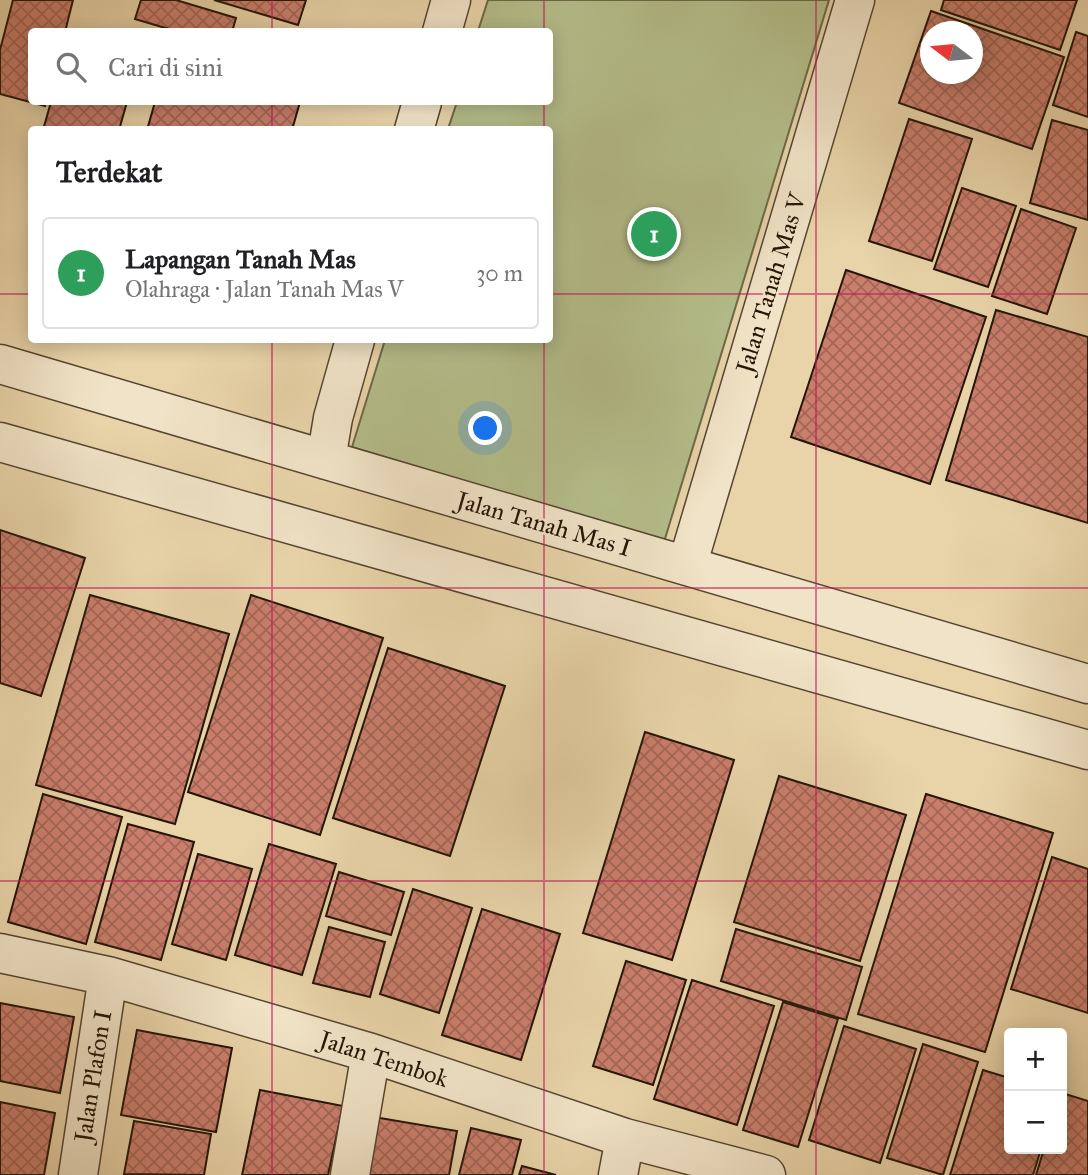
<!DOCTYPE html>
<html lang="id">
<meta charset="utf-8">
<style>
:root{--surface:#fff;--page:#f6f6f6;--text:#202124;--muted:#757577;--line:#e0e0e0;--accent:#8f2418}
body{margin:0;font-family:"IM FELL Great Primer",serif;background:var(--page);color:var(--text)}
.controls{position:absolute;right:21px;bottom:21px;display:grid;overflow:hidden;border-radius:7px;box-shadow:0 4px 18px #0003}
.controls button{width:63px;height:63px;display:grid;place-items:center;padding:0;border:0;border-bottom:2px solid var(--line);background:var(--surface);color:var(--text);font:35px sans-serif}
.compass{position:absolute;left:920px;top:21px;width:63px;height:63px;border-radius:50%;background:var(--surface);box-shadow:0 4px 18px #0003;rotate:286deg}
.you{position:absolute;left:486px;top:429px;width:24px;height:24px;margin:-18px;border:5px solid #fff;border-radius:50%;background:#1a73e8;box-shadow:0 0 0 10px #1a73e833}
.badge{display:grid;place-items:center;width:46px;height:46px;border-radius:50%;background:var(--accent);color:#fff;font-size:23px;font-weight:700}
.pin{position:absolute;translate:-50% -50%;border:4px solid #fff;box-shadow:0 2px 7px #0006}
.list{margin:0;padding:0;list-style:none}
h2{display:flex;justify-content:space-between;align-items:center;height:91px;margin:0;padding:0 28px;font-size:30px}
h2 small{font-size:23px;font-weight:400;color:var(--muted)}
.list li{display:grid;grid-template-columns:46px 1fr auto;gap:21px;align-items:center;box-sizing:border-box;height:112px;margin:0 14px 14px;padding:0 14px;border:2px solid var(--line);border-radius:7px}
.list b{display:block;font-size:26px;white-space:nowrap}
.list p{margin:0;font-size:23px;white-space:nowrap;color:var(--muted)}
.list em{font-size:23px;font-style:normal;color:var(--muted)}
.icon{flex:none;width:38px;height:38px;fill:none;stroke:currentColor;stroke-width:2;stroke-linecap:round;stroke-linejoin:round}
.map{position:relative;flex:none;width:1088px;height:1175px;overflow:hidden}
.search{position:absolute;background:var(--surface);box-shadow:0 4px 18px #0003;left:28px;top:28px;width:525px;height:77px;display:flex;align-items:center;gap:18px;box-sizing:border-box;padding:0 24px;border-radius:7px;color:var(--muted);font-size:26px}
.panel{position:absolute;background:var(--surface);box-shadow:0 4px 18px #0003;left:28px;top:126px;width:525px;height:217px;border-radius:7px}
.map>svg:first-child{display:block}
.grass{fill:#b4bd8a;stroke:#6c6948;stroke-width:2}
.building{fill:url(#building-cross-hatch);stroke:#241507;stroke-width:2;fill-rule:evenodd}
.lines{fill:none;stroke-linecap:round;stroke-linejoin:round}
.minor-casing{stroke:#554530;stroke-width:41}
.minor{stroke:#f1e3c7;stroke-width:38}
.grid{fill:none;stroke:#c2185b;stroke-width:2;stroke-opacity:0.55}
.labels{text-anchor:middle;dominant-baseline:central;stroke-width:5;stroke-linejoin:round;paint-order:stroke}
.street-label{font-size:24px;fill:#241507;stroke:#f1e3c7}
</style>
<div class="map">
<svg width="1088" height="1175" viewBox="0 0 1088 1175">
<defs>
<pattern id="building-cross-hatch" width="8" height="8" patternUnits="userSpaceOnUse" patternTransform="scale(1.75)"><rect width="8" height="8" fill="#ca7e6c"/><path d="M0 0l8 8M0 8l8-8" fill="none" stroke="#a46657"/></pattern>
</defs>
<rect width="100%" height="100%" fill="#e9d4a9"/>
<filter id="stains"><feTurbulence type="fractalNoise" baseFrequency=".00286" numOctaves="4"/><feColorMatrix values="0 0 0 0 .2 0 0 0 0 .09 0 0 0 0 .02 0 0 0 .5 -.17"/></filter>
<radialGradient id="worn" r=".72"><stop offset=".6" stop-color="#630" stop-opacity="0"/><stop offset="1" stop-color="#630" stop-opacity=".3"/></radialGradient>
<!-- grass -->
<path class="grass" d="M 488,0 L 829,0 L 664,542 L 352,447 L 385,340 L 550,340 L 550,130 L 448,129 L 457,102 L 550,102 L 550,32 L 478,31 Z"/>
<!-- building -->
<path class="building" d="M 13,0 L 73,0 L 65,32 L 32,32 L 32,102 L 46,102 L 45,106 L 0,94 L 0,50 Z
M 141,0 L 176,0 L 236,18 L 232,32 L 179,32 L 135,19 Z
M 214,0 L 306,0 L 298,25 Z
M 944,0 L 1077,0 L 1060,50 L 941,10 Z
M 931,11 L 1064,57 L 1032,149 L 899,103 ZM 930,32 L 972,32 L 972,74 L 930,74 Z
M 1076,32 L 1088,36 L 1088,117 L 1053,105 Z
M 51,102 L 127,102 L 119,130 L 43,130 Z
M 155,102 L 300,102 L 292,130 L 147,130 Z
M 909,119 L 972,139 L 932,261 L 869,241 Z
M 1052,120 L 1088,130 L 1088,220 L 1030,203 Z
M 962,188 L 1016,206 L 988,287 L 934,269 Z
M 1021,209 L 1076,228 L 1047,314 L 992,296 Z
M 846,270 L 986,317 L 930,484 L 791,437 Z
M 996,310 L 1088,337 L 1088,523 L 946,480 Z
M 0,530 L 85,558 L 41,696 L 0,683 Z
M 90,595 L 229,634 L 175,824 L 36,785 Z
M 251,595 L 383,638 L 320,835 L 188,792 Z
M 388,648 L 505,686 L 450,856 L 333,818 Z
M 645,732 L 734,760 L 672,960 L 583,933 Z
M 779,776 L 906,815 L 860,961 L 734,922 Z
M 43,794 L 122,817 L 86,944 L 8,922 Z
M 926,794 L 1053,833 L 985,1052 L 858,1014 Z
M 128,824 L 194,842 L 161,960 L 95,942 Z
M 269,844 L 336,864 L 302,975 L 235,955 Z
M 198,854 L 252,869 L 226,960 L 172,944 Z
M 1052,857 L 1088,869 L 1088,1013 L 1011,989 Z
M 339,872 L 404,892 L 391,935 L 326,916 Z
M 413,889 L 472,908 L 439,1013 L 380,994 Z
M 482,909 L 560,934 L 521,1060 L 442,1035 Z
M 329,927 L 385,942 L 370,997 L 313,983 Z
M 736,929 L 862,967 L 846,1020 L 721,981 Z
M 626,961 L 686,980 L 653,1085 L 593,1066 Z
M 692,980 L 774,1006 L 737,1125 L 654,1099 Z
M 783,1002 L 838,1019 L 798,1147 L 743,1130 Z
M 0,1003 L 74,1017 L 60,1093 L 0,1081 Z
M 844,1026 L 916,1049 L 880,1163 L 809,1140 Z
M 137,1030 L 232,1048 L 216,1132 L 121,1115 Z
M 923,1044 L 978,1062 L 943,1175 L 887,1158 Z
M 983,1070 L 1009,1078 L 1009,1149 L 1041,1149 L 1033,1175 L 950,1175 Z
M 260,1090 L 343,1106 L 328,1175 L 242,1175 Z
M 1062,1093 L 1088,1101 L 1088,1175 L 1036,1175 L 1044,1149 L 1062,1149 Z
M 0,1102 L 55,1113 L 44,1175 L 0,1175 Z
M 374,1117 L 457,1131 L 449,1175 L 363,1175 Z
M 134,1121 L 211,1134 L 204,1175 L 124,1174 Z
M 471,1128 L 521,1140 L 512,1175 L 459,1175 Z
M 522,1166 L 556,1175 L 519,1175 Z"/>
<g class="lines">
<defs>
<path id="minor" d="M 442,32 L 451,0
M 414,130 L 422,102
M 0,364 L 1088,684
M 0,442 L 1088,750
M 326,460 L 333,418 L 355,340
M 687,566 L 855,0
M 0,953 L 108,976 L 371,1053 L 625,1138 L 766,1175
M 78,1175 L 108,976
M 350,1175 L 371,1053
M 618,1175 L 625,1138"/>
</defs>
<!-- minor casing -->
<use href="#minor" class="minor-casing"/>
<!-- minor -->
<use href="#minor" class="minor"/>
</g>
<!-- grid -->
<path class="grid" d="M 272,0 L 272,32M 544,0 L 544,32M 816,0 L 816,1175M 272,102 L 272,130M 544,102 L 544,130M 0,294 L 32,294M 550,294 L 1088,294M 272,340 L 272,1175M 544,340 L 544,1175M 0,588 L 1088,588M 0,881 L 1088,881"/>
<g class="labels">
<!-- street labels -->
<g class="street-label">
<text transform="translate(771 283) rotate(-73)">Jalan Tanah Mas V</text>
<text transform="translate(544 524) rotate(16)">Jalan Tanah Mas I</text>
<text transform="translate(384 1059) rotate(18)">Jalan Tembok</text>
<text transform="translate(93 1076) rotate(-81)">Jalan Plafon I</text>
</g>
</g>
<rect width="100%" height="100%" filter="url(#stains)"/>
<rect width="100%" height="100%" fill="url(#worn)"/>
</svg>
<div class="controls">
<button>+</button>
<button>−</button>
</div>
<svg class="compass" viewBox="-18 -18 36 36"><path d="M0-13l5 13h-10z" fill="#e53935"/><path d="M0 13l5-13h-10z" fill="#757577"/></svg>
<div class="you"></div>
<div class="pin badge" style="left:654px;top:234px;background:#2e9e5b">1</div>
<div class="search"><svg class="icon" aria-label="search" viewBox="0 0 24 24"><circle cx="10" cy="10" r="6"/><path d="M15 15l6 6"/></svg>Cari di sini</div>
<section class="panel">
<h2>Terdekat<small></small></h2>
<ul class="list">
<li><span class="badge" style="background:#2e9e5b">1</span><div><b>Lapangan Tanah Mas</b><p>Olahraga · Jalan Tanah Mas V</p></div><em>30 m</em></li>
</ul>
</section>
</div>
